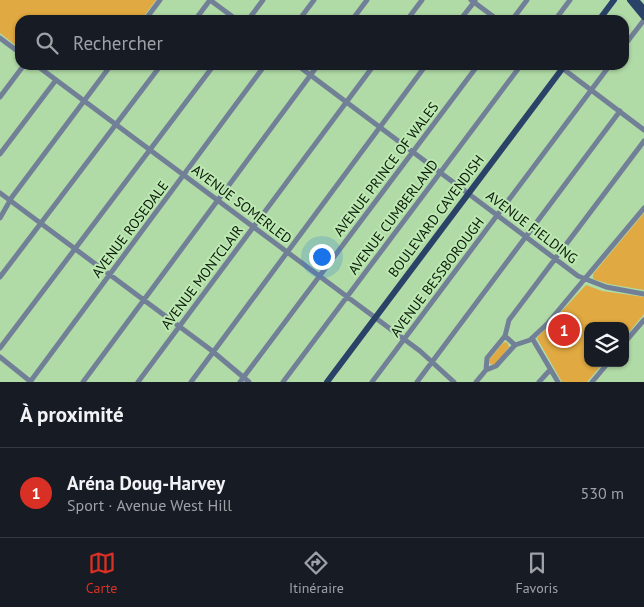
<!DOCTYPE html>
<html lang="fr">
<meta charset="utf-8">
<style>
:root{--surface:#171b24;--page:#20242c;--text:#f1f3f6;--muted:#9ea1a6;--line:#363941;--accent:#d93025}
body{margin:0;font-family:"PT Sans",sans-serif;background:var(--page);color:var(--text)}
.controls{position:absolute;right:15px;bottom:15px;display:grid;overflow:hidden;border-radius:10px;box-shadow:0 1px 4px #0004}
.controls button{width:45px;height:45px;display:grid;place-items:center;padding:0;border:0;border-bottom:1px solid var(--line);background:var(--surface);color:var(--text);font:25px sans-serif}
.you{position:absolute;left:321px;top:256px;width:18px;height:18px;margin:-12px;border:4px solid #fff;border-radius:50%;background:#1a73e8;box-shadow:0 0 0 8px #1a73e833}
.badge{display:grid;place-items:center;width:32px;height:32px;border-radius:50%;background:var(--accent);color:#fff;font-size:16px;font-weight:700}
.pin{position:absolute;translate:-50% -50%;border:2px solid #fff;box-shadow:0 1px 5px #0006}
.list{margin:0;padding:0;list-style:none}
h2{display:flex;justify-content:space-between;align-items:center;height:65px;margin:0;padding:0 20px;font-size:21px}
h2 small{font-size:16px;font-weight:400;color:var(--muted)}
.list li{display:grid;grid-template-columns:32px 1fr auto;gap:15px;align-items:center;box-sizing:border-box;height:90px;padding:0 20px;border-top:1px solid var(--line)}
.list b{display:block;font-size:19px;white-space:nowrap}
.list p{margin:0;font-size:16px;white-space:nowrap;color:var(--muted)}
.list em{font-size:16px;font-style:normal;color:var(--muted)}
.icon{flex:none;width:28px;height:28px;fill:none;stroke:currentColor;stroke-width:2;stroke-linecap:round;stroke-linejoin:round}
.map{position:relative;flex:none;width:644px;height:382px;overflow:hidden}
.search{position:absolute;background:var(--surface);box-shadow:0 1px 4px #0004;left:15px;right:15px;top:15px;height:55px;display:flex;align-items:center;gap:12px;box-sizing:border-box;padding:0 18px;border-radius:15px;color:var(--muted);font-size:19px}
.sheet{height:155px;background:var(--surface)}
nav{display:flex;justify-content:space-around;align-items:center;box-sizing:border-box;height:70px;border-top:1px solid var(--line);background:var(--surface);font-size:14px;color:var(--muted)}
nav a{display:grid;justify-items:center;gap:2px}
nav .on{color:var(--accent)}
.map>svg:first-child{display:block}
.green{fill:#e0a941}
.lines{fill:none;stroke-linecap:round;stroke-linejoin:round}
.minor{stroke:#728097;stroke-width:5}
.major{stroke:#2a4267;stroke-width:6}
.labels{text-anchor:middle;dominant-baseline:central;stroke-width:4;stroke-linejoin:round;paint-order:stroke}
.street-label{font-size:14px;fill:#091906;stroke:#bde8b3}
</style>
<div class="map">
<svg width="644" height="382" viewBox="0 0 644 382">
<rect width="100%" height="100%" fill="#b0daa6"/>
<!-- green -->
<path class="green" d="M 0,0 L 156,0 L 141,20 L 20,20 L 20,44 L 18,47 L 0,33 Z
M 644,213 L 644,290 L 609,284 L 593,279 L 593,274 Z
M 586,285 L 602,291 L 644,297 L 644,314 L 625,337 L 625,326 L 588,326 L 588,363 L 603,363 L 587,382 L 562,382 L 537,338 Z
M 507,342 L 509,347 L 495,365 L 490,364 L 489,360 L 503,343 Z"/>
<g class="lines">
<!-- minor -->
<path class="minor" d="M 210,0 L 237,20
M 471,0 L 498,20
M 145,20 L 160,0
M 195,20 L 210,0
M 248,20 L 263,0
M 299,20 L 314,0
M 352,20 L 367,0
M 407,20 L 422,0
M 460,20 L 475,1
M 512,20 L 527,0
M 555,20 L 570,0
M 0,38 L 20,53
M 624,46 L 644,20
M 36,65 L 420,351 L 454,382
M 297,65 L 578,276 L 606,287 L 644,294
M 558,65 L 644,130
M 0,97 L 24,65
M 0,154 L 56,80
M 0,193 L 211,350 L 249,382
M 0,218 L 12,197 L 111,65
M 0,277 L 161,65
M 505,336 L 515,345
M 532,338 L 558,382
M 625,342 L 644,320
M 0,348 L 214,65
M 0,357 L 31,382
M 486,370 L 487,358 L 505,336 L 509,320 L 644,141
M 30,382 L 265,65
M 83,382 L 318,65
M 138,382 L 374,65
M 191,382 L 426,65
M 240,382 L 478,65
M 283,382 L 521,65
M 372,382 L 610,65
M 417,382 L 620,111
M 476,382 L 486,370 L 496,366 L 515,345 L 530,340 L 547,324 L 644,208
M 539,382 L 550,370
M 592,382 L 608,363"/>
<!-- major -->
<path class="major" d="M 630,0 L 644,17
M 636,0 L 644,9
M 599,20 L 614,0
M 327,382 L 565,65"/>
</g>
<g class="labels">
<!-- street labels -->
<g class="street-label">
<text transform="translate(386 169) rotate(-53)">AVENUE PRINCE OF WALES</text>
<text transform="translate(242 204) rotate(37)">AVENUE SOMERLED</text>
<text transform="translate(436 216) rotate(-53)">BOULEVARD CAVENDISH</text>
<text transform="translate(393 217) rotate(-53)">AVENUE CUMBERLAND</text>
<text transform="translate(532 227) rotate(37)">AVENUE FIELDING</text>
<text transform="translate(130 229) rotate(-53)">AVENUE ROSEDALE</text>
<text transform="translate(202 277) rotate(-53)">AVENUE MONTCLAIR</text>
<text transform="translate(437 277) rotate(-53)">AVENUE BESSBOROUGH</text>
</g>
</g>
</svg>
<div class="controls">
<button><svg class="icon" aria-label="layers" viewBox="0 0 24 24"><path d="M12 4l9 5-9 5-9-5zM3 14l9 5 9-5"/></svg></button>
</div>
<div class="you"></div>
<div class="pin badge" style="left:564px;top:330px">1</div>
<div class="search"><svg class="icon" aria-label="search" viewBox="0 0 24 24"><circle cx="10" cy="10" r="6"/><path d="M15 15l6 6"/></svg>Rechercher</div>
</div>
<section class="sheet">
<h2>À proximité<small></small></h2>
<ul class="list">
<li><span class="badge">1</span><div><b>Aréna Doug-Harvey</b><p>Sport · Avenue West Hill</p></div><em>530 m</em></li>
</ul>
</section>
<nav>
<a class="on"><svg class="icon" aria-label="map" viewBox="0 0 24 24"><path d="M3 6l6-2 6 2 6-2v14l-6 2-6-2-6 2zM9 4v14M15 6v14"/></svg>Carte</a>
<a><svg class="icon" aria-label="directions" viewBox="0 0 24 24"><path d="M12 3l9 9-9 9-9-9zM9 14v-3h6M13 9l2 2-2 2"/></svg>Itinéraire</a>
<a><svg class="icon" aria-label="saved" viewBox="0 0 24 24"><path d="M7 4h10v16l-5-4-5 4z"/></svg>Favoris</a>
</nav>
